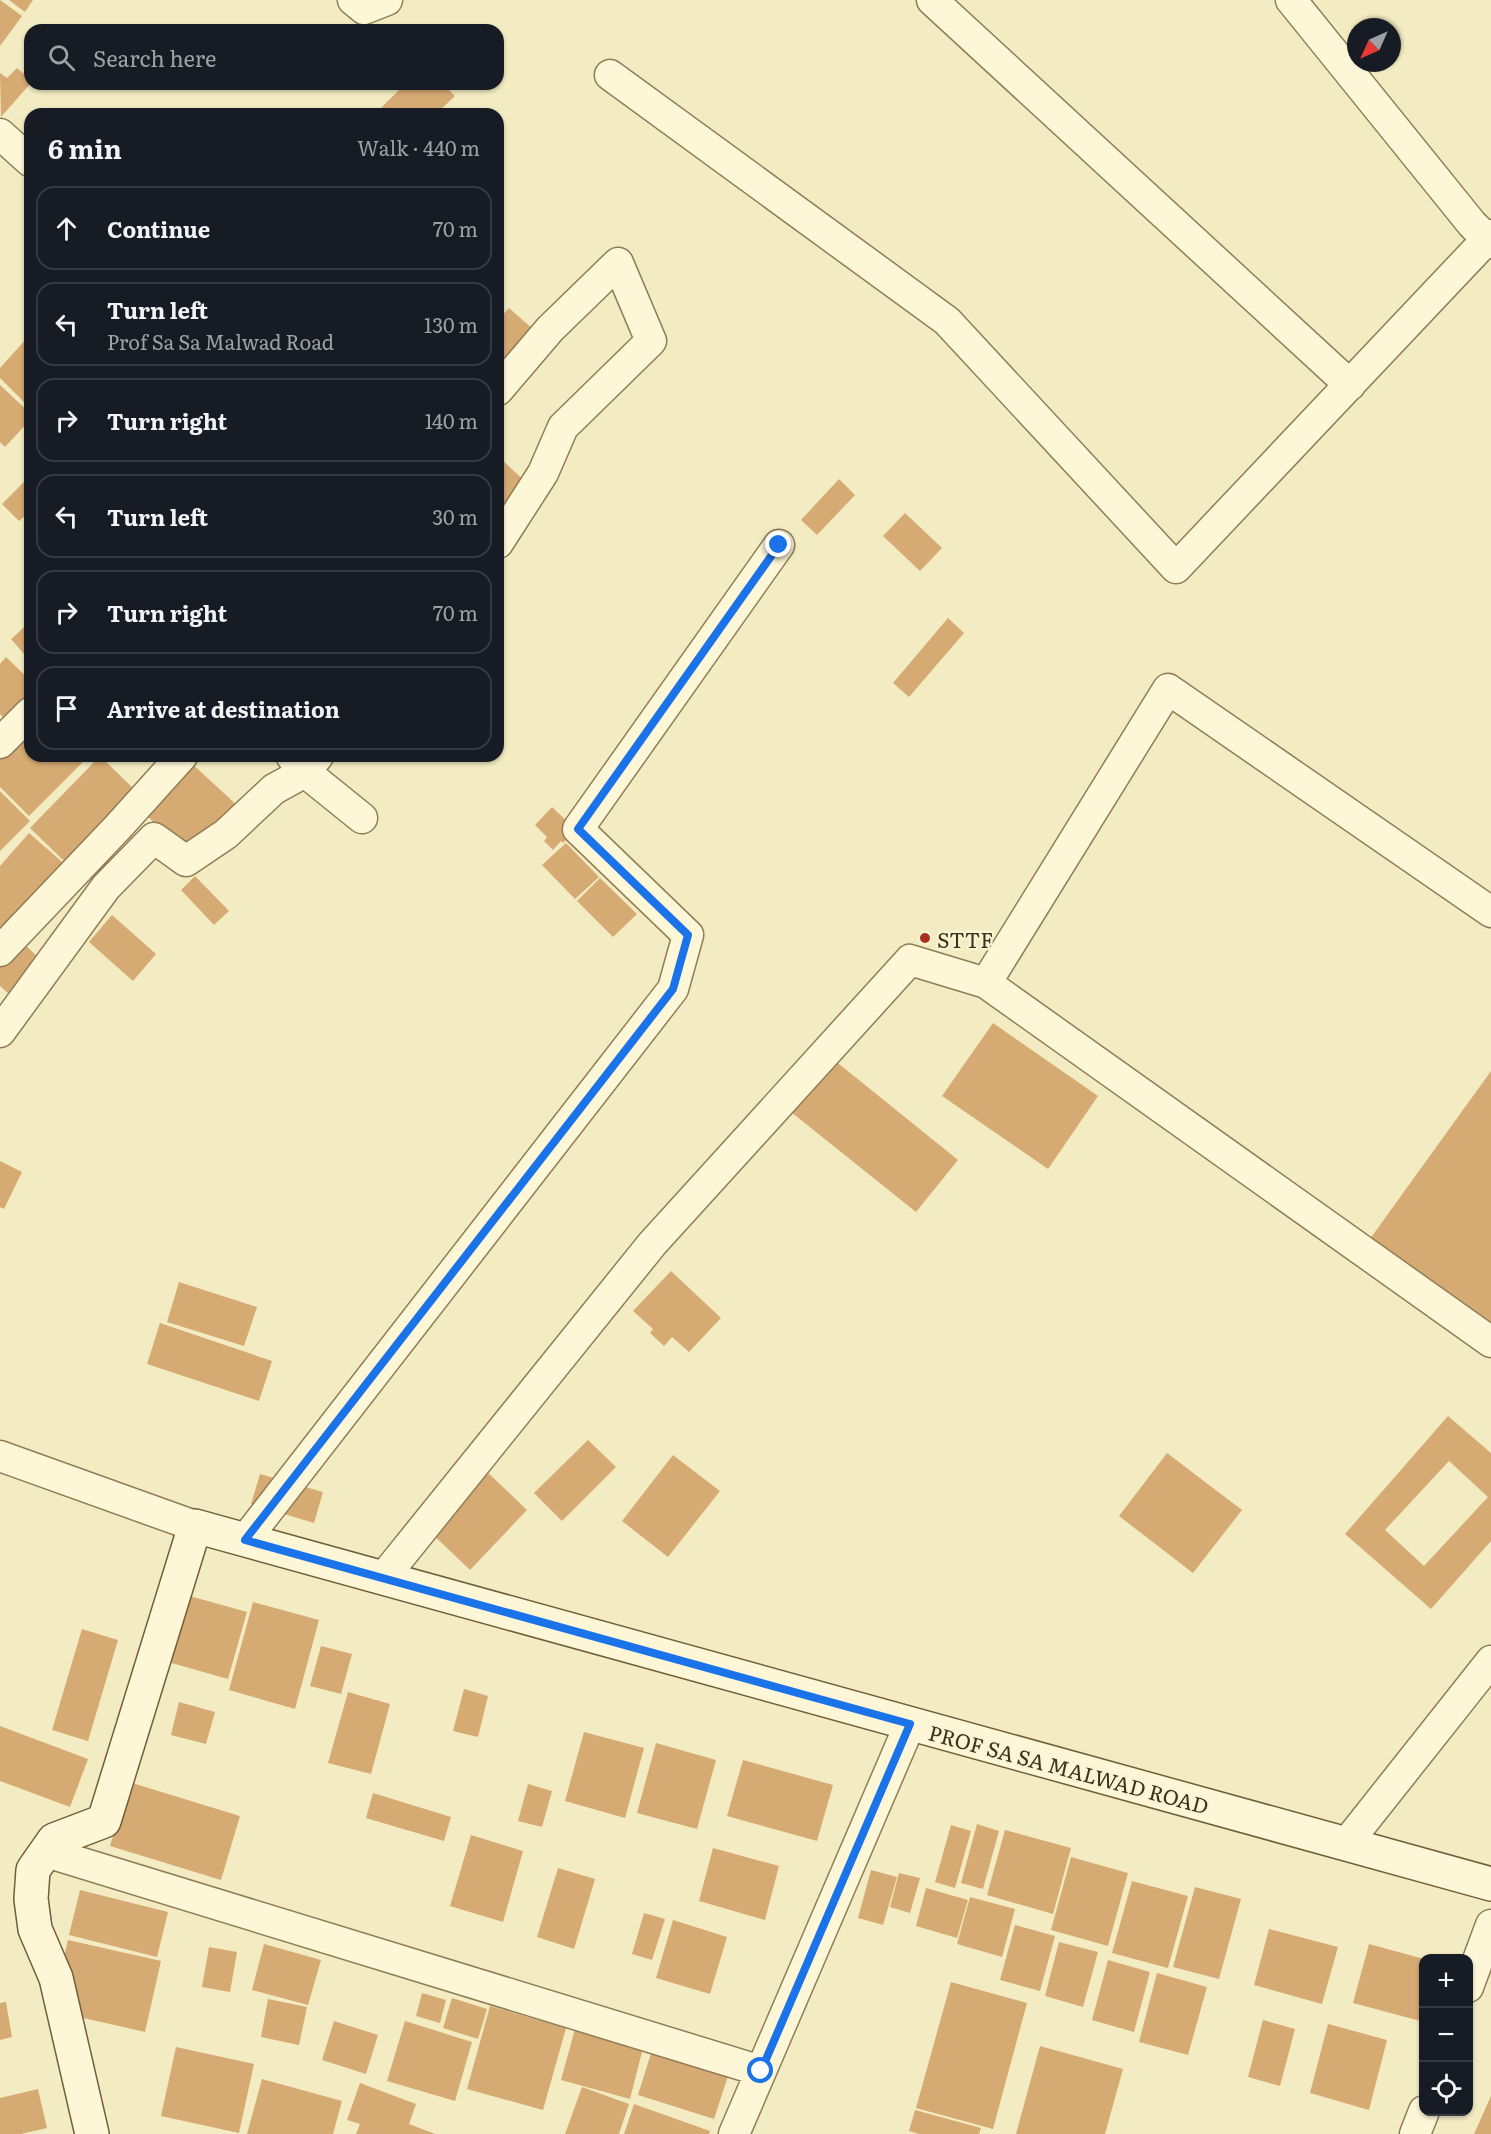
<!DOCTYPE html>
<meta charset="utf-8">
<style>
:root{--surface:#171b24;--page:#242831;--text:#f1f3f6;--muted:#9ea1a6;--line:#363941}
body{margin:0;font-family:Literata,serif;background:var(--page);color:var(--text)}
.controls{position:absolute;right:18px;bottom:18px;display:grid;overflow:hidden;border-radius:12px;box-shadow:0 2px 4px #0004}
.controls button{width:54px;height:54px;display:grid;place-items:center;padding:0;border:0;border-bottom:2px solid var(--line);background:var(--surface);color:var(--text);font:30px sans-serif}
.compass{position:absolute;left:1347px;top:18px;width:54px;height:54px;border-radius:50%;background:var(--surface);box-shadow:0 2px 4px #0004;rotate:225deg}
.stop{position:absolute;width:18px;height:18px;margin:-14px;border:4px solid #1a73e8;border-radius:50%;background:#fff}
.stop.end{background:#1a73e8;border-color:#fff;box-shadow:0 2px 6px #0008}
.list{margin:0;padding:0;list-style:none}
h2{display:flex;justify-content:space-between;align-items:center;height:78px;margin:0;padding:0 24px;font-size:26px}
h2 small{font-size:20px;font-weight:400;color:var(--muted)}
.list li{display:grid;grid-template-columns:39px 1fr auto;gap:18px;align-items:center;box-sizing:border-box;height:84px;margin:0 12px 12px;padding:0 12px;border:2px solid var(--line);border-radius:18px}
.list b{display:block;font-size:22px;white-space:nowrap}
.list p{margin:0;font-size:20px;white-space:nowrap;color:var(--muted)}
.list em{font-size:20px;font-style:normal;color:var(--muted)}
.icon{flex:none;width:33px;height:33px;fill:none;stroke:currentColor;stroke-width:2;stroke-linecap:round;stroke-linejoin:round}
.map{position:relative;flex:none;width:1491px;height:2134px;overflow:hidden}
.search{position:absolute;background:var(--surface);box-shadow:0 2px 4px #0004;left:24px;top:24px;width:480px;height:66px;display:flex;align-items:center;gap:15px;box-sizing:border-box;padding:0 21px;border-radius:18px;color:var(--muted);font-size:22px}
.panel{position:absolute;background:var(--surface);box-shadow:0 2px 4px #0004;left:24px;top:108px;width:480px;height:654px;border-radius:18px}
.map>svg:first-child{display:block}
.building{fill:#d6aa73;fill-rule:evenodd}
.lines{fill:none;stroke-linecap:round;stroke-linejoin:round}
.street-casing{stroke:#907d56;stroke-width:33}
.secondary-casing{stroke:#725e39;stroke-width:36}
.street{stroke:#fdf7d7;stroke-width:30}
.secondary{stroke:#fdf7d7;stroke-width:33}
.route{stroke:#1a73e8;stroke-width:8}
.poi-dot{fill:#a7311e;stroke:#faf4d3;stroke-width:2}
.labels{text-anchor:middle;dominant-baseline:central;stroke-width:4.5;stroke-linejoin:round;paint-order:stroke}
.poi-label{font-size:21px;fill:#3e311c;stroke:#faf4d3;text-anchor:start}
.street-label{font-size:21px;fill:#3e311c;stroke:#faf4d3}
</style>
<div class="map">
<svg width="1491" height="2134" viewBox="0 0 1491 2134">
<rect width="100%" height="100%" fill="#f3ecc2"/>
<!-- building -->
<path class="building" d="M 0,0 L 22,16 L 0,46 Z
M 9,0 L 33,0 L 25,12 Z
M 17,68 L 30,79 L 30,84 L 1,117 L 0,73 L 7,78 Z
M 405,84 L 443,84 L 455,96 L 436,114 L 375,114 Z
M 509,308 L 534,330 L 498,370 L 498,320 Z
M 27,338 L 30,341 L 30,408 L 0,378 L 0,368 Z
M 0,385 L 30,413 L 30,420 L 5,447 L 0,442 Z
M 500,458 L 530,486 L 498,521 L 498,460 Z
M 30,476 L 30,511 L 19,521 L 2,504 Z
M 839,479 L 855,495 L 817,535 L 801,520 Z
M 905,513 L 942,548 L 920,571 L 883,536 Z
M 948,618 L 964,633 L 909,697 L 893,683 Z
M 30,622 L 30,661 L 11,639 Z
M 6,657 L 30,680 L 30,704 L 10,724 L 0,714 L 0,664 Z
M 30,722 L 30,756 L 89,756 L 29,816 L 0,787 L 0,752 Z
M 100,756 L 135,790 L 65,862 L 30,828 Z
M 188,760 L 240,808 L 193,859 L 142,811 Z
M 0,791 L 30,821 L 0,851 Z
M 552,807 L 576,830 L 563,843 L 561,841 L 553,850 L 544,841 L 547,837 L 535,825 Z
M 29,833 L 68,867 L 0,945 L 0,866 Z
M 566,843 L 599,877 L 575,899 L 542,865 Z
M 195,876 L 229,911 L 214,925 L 181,890 Z
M 600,878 L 637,914 L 613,937 L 577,901 Z
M 112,915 L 156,954 L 133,981 L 89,942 Z
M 19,939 L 42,961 L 10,995 L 0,986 L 0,959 Z
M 993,1023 L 1098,1096 L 1048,1169 L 942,1096 Z
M 818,1047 L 958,1160 L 916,1212 L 776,1100 Z
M 1491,1071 L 1491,1344 L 1362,1250 Z
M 0,1161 L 22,1172 L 4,1209 L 0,1207 Z
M 671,1271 L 721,1318 L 689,1352 L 672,1337 L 664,1346 L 650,1333 L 653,1329 L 633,1311 Z
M 179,1282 L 257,1307 L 244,1346 L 167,1322 Z
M 160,1323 L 272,1361 L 259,1401 L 147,1364 Z
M 1448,1416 L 1491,1453 L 1491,1541 L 1431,1609 L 1345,1534 ZM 1449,1461 L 1488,1497 L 1424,1566 L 1385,1530 Z
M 588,1440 L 616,1467 L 562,1521 L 534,1493 Z
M 1167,1453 L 1242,1510 L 1193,1573 L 1119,1516 Z
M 673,1455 L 720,1491 L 668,1557 L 622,1521 Z
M 482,1467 L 527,1510 L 470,1570 L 425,1527 Z
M 260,1474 L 323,1492 L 314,1523 L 251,1504 Z
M 186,1595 L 247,1612 L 228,1679 L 168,1662 Z
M 253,1602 L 319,1620 L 295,1709 L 229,1690 Z
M 82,1629 L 118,1640 L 88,1741 L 52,1730 Z
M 321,1646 L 352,1654 L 341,1694 L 310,1686 Z
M 464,1689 L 488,1696 L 478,1737 L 453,1731 Z
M 348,1692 L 390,1704 L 371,1774 L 328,1763 Z
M 179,1702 L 215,1712 L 206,1744 L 171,1735 Z
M 0,1726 L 88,1759 L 70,1807 L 0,1781 Z
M 584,1732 L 644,1748 L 625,1818 L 565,1801 Z
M 656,1743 L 716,1760 L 697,1829 L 637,1813 Z
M 743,1760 L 833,1785 L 817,1841 L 727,1816 Z
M 129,1782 L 240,1816 L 221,1880 L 110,1846 Z
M 528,1784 L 552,1791 L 542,1827 L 518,1821 Z
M 373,1793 L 451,1817 L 444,1841 L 366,1818 Z
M 977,1824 L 999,1831 L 983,1889 L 961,1883 Z
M 951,1825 L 971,1831 L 955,1888 L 935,1882 Z
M 1005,1830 L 1071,1848 L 1053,1914 L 987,1895 Z
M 471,1835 L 523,1851 L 503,1922 L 450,1906 Z
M 713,1848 L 779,1866 L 765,1920 L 699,1901 Z
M 1071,1857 L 1128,1873 L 1108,1946 L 1051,1930 Z
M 558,1868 L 595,1879 L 574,1949 L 537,1937 Z
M 871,1870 L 897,1877 L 883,1925 L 858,1918 Z
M 899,1873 L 920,1878 L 910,1913 L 890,1907 Z
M 1132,1881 L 1188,1896 L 1168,1968 L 1112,1953 Z
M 1195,1887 L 1241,1899 L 1219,1979 L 1173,1967 Z
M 926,1888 L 968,1900 L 957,1938 L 916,1926 Z
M 80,1890 L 168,1912 L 157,1957 L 69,1935 Z
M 970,1897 L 1015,1909 L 1002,1957 L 957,1944 Z
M 644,1913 L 665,1919 L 652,1960 L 632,1954 Z
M 673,1920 L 727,1937 L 710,1994 L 656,1978 Z
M 1015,1925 L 1055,1936 L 1040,1991 L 1000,1980 Z
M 1269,1929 L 1338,1947 L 1322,2004 L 1254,1985 Z
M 68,1940 L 161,1961 L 145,2032 L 66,2014 L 58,1983 Z
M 1059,1942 L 1098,1952 L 1083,2007 L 1045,1996 Z
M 264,1944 L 321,1960 L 308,2005 L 252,1990 Z
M 1369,1944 L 1424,1959 L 1424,2022 L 1353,2003 Z
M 209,1947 L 237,1952 L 230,1992 L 202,1987 Z
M 1108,1960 L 1150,1972 L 1134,2032 L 1092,2020 Z
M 1157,1973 L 1207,1987 L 1188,2055 L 1139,2042 Z
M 951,1982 L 1027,2003 L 993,2129 L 916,2108 Z
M 422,1993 L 446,2000 L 440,2023 L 416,2016 Z
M 452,1998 L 487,2009 L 478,2039 L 443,2028 Z
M 268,1999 L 307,2007 L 299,2045 L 261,2037 Z
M 6,2002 L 12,2037 L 0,2040 L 0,2003 Z
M 490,2006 L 566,2028 L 543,2110 L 467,2089 Z
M 1263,2020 L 1295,2029 L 1280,2086 L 1248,2077 Z
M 334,2021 L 378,2035 L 366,2074 L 322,2060 Z
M 405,2021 L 472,2042 L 455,2101 L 387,2081 Z
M 1328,2024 L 1387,2040 L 1369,2110 L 1310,2093 Z
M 575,2029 L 646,2036 L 630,2099 L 561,2080 Z
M 1040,2046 L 1123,2069 L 1105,2134 L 1016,2134 Z
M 176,2047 L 254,2064 L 239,2133 L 161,2116 Z
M 652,2050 L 729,2073 L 714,2119 L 638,2095 Z
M 262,2079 L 342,2101 L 333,2134 L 247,2134 Z
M 360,2083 L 416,2104 L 409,2124 L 435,2134 L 356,2134 L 360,2124 L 347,2120 Z
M 582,2087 L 629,2104 L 619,2134 L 565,2134 Z
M 38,2089 L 47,2128 L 21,2134 L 0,2134 L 0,2098 Z
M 1491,2096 L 1491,2134 L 1474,2134 Z
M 634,2104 L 710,2131 L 709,2134 L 624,2134 Z
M 915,2110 L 981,2128 L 979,2134 L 919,2134 L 909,2131 Z"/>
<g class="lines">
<defs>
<path id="street" d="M 353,0 L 364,9 L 387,0
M 932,0 L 1350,385
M 1291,0 L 1472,224 L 1491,243
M 610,75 L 947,321 L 1176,568 L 1491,235
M 0,134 L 30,161
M 498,390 L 550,329 L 618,263 L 651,341 L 563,427 L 543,473 L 498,543
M 0,743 L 30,713
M 292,757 L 305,772 L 362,818
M 1491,912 L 1168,689 L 986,983 L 1491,1342
M 0,951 L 118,827 L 182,756
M 0,1032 L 106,887 L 154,838 L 186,861 L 226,834 L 274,789 L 305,772 L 318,756
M 0,1456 L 195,1526
M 245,1540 L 673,989 L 688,935 L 578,829 L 779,545
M 383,1578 L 652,1244 L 910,960 L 986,983
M 1346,1844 L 1491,1661
M 46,1852 L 761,2071
M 1468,1987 L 1491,1925
M 734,2134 L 910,1724
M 1415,2134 L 1424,2111"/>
<path id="secondary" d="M 92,2134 L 56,1978 L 35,1929 L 31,1899 L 33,1870 L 54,1840 L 104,1821 L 195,1526 L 1491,1884"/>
</defs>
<!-- street casing -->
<use href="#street" class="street-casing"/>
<!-- secondary casing -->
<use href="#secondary" class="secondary-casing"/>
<!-- street -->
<use href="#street" class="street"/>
<!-- secondary -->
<use href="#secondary" class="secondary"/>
</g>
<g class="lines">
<!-- route -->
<path class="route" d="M 761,2071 L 910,1724 L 245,1540 L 673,989 L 688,935 L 578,829 L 779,545"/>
</g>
<!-- markers -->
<circle class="poi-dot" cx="925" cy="938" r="6"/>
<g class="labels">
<!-- poi labels -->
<g class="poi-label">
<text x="937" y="938">STTF</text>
</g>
<!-- street labels -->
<g class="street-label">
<text transform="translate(1069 1768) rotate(15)">PROF SA SA MALWAD ROAD</text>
</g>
</g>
</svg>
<div class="controls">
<button>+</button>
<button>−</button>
<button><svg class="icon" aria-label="locate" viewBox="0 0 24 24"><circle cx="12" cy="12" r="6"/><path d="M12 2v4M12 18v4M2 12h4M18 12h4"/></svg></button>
</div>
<svg class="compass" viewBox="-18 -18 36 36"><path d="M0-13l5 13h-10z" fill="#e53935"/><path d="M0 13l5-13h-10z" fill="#9ea1a6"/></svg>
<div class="stop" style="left:761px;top:2071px"></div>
<div class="stop end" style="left:779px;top:545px"></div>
<div class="search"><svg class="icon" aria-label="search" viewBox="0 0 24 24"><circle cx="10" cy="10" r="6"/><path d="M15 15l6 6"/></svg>Search here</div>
<section class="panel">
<h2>6 min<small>Walk · 440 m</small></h2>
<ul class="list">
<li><svg class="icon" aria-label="ahead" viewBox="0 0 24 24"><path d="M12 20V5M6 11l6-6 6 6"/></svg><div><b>Continue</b></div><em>70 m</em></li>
<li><svg class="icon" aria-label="left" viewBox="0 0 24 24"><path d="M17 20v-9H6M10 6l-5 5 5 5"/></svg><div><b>Turn left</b><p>Prof Sa Sa Malwad Road</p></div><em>130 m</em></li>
<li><svg class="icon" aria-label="right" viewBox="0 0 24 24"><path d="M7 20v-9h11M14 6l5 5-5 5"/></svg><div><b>Turn right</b></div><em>140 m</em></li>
<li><svg class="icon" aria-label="left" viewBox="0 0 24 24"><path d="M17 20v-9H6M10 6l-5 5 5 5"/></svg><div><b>Turn left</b></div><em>30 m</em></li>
<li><svg class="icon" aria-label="right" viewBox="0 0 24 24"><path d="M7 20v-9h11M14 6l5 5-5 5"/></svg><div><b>Turn right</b></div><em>70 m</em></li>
<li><svg class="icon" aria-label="arrive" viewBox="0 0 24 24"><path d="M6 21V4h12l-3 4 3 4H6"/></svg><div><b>Arrive at destination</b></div></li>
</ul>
</section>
</div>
